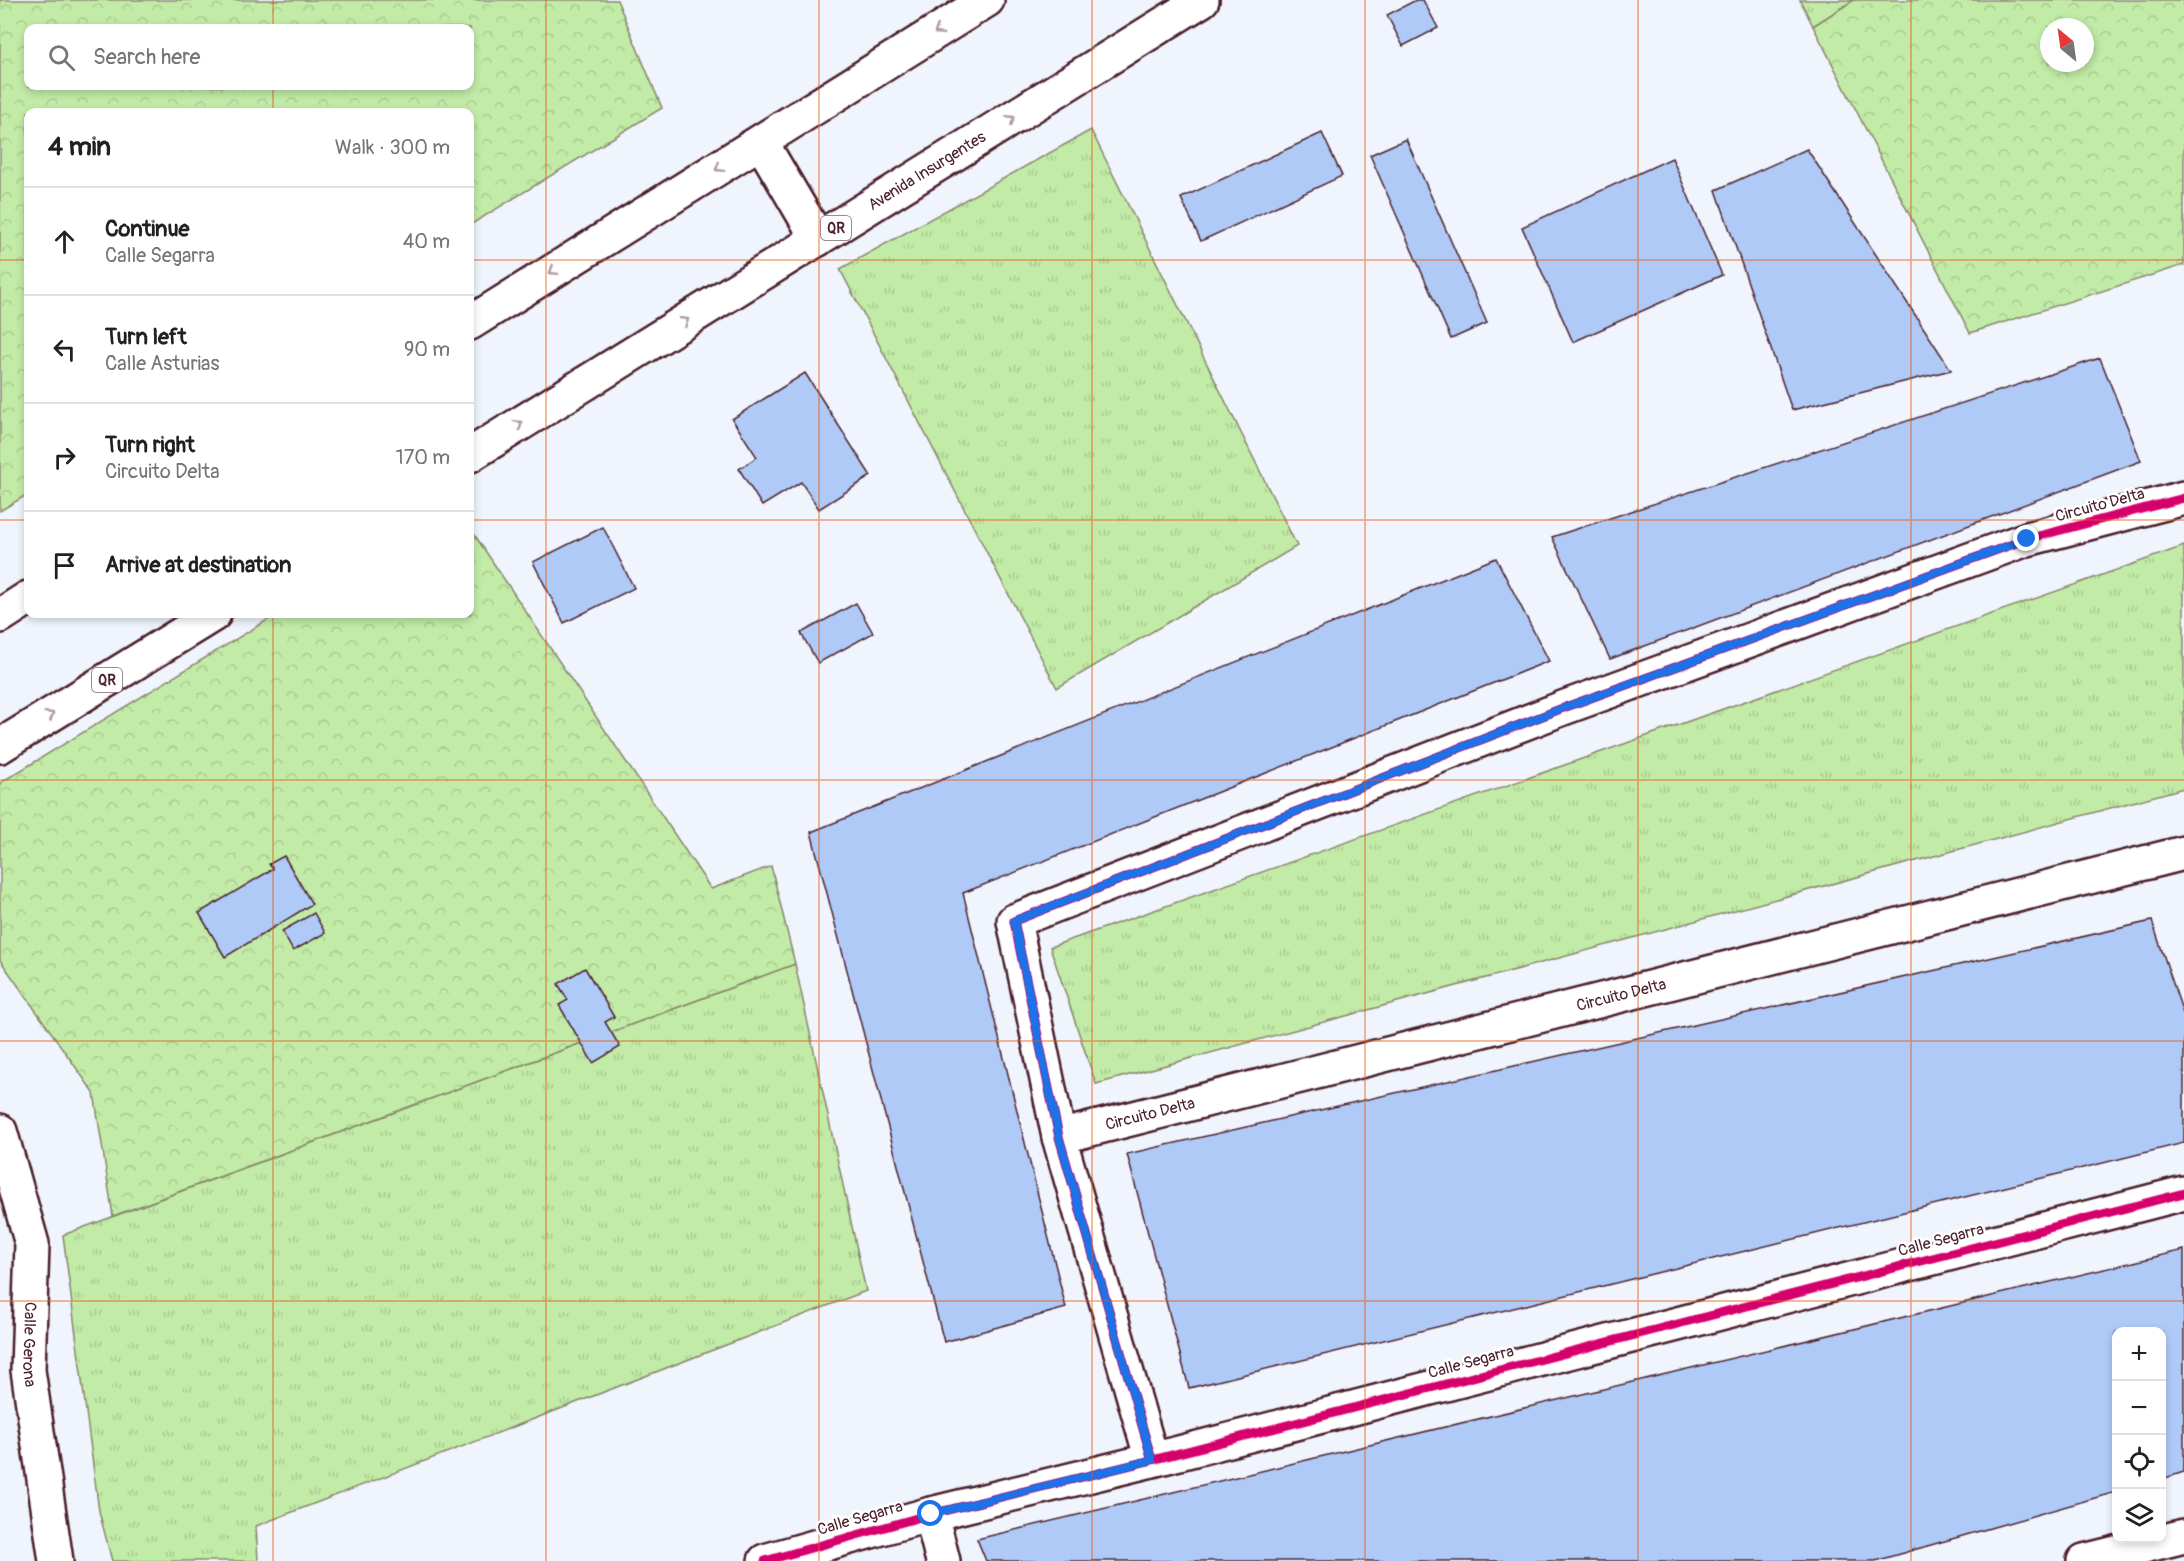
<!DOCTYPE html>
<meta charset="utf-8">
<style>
:root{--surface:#fff;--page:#f6f6f6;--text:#202124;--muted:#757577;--line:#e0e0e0}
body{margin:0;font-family:Pangolin,sans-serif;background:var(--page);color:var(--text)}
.controls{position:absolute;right:18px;bottom:18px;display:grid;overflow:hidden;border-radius:12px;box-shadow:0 3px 9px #0003}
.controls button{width:54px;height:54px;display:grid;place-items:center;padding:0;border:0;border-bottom:2px solid var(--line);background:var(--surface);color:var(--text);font:30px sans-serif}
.compass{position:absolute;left:2040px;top:18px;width:54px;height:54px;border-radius:50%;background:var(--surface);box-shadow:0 3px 9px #0003;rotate:331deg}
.stop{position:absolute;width:18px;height:18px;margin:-14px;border:4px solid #1a73e8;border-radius:50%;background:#fff}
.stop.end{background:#1a73e8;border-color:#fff;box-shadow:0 2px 6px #0008}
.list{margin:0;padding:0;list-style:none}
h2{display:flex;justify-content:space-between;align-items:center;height:78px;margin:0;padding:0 24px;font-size:26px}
h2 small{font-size:20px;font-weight:400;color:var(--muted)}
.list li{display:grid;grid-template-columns:39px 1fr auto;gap:18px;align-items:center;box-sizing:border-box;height:108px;padding:0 24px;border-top:2px solid var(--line)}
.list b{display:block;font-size:22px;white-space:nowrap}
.list p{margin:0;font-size:20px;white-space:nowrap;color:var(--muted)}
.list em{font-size:20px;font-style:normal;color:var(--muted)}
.icon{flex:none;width:33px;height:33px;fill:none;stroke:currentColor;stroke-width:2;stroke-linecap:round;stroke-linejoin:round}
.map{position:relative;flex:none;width:2184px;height:1561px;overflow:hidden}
.search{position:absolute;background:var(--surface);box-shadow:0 3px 9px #0003;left:24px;top:24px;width:450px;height:66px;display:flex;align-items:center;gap:15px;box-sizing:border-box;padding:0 21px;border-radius:12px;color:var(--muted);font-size:22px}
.panel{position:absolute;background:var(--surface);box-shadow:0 3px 9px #0003;left:24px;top:108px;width:450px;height:510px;border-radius:12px}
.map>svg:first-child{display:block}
.grass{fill:url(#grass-tufts);stroke:#868569;stroke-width:1.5}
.forest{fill:url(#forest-crowns);stroke:#868569;stroke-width:1.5;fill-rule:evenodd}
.building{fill:#afcaf7;stroke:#4a1f2b;stroke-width:1.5}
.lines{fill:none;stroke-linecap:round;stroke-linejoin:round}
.minor-casing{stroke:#4a1f2b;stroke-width:38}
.tertiary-casing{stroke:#4a1f2b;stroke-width:38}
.primary-casing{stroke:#4a1f2b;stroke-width:38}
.minor{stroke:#fff;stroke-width:33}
.tertiary{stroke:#fff;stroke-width:33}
.primary{stroke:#fff;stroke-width:33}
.cycleway-casing{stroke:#fff;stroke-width:13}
.cycleway{stroke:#d6006c;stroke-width:9}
.oneway{stroke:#ae9aa0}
.route{stroke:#1a73e8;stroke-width:8}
.grid{fill:none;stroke:#e8590c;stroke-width:1.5;stroke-opacity:0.55}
.labels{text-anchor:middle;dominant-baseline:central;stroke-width:5;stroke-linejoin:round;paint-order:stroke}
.shield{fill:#fff;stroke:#80626b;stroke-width:1.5}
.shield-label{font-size:15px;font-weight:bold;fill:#4a1f2b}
.street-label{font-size:16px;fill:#4a1f2b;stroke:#fff}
</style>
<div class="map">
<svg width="2184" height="1561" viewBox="0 0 2184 1561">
<defs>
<pattern id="grass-tufts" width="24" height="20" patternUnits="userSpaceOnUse" patternTransform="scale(1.5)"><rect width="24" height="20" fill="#c2eba7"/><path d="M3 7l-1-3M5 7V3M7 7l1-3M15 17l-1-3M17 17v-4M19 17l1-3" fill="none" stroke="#a8c990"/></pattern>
<pattern id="forest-crowns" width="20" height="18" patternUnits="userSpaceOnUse" patternTransform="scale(1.5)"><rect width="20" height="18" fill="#c2eba7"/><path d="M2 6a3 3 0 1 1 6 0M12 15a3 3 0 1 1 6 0" fill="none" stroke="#a8c990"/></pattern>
</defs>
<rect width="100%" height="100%" fill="#eff4fd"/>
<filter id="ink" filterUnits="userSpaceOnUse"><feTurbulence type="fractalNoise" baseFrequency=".0167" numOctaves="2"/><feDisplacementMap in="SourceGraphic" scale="12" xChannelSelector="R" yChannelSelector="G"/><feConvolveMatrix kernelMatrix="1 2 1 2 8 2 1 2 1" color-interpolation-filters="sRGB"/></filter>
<g filter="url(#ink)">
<!-- grass -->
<path class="grass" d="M 1800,0 L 1854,0 L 1813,26 Z
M 1091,130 L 1297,546 L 1057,688 L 840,269 Z
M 2184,546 L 2184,788 L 1096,1084 L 1050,947 Z
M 795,964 L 866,1291 L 256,1526 L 258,1561 L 112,1561 L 99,1511 L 63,1235 Z"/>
<!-- forest -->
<path class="forest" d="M 0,0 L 617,0 L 662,108 L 470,225 L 470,112 L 28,112 L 28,494 L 0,511 ZM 470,28 L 470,86 L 28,86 L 28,28 Z
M 1854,0 L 2184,0 L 2184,265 L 1970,333 L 1813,26 ZM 2049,27 L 2085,27 L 2085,63 L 2049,63 Z
M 470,528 L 711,889 L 771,866 L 795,964 L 113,1216 L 94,1093 L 0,960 L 0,783 L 277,614 L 470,614 Z"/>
<!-- building -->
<path class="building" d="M 1416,0 L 1423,0 L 1438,28 L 1403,46 L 1387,15 Z
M 1322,133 L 1342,176 L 1201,241 L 1181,198 Z
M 1406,139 L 1487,323 L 1451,339 L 1370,155 Z
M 1807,149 L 1951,370 L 1792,410 L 1716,190 Z
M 1672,158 L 1722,275 L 1573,342 L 1522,227 Z
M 2100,358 L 2141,461 L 1610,659 L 1552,537 Z
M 805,373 L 871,476 L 819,509 L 801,482 L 762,506 L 739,469 L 757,457 L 732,419 Z
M 603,527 L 634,588 L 564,623 L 533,562 Z
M 1496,558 L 1549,661 L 963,893 L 1066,1308 L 944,1342 L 811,832 Z
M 856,603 L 873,633 L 818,663 L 801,633 Z
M 284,856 L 312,904 L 225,957 L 199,913 L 273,869 L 269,864 Z
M 314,913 L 325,933 L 293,951 L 282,931 Z
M 2152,921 L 2184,1016 L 2184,1143 L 1189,1388 L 1127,1154 Z
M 585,968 L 614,1017 L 605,1022 L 620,1047 L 593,1063 L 559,1005 L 568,1000 L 558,984 Z
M 2184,1250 L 2184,1472 L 2162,1479 L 2162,1332 L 2116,1332 L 2116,1492 L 1875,1561 L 986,1561 L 977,1539 Z"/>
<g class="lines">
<defs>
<g id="minor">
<path id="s1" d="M 1059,1137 L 2184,853"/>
<path d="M 1152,1460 L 1059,1137 L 1014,921 L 1563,708 L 2027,539 L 2184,498"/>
<path d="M 931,1514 L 943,1561"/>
<path d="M 765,1561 L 931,1514 L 1152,1460 L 2184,1193"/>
<path d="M 2084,1561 L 2184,1536"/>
</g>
<g id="tertiary">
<path id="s2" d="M 0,1131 L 32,1244 L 28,1370 L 56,1561"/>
</g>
<g id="primary">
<path d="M 761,142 L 818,239"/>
<path d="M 470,323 L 987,0"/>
<path id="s3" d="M 470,455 L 1202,0"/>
<path d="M 0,616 L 28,598"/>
<path d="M 0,746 L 214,614"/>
</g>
</defs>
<!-- minor casing -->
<use href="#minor" class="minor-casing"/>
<!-- tertiary casing -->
<use href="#tertiary" class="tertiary-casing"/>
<!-- primary casing -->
<use href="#primary" class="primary-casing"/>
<!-- minor -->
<use href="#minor" class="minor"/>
<!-- tertiary -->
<use href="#tertiary" class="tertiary"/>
<!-- primary -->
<use href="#primary" class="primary"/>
<defs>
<path id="cycleway" d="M 1152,1460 L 1059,1137 L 1014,921 L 1563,708 L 2027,539 L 2184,498
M 765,1561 L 931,1514 L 1152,1460 L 2184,1193"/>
</defs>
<!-- cycleway casing -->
<use href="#cycleway" class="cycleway-casing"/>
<!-- cycleway -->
<use href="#cycleway" class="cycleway"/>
</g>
<!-- one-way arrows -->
<defs><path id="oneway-chevron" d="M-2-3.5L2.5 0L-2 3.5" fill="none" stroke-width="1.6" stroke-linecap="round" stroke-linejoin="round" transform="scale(1.5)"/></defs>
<g class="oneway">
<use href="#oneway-chevron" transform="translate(938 31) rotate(148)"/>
<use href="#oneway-chevron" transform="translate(1011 119) rotate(-32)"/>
<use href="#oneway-chevron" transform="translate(719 168) rotate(148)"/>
<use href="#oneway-chevron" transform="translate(553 271) rotate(148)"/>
<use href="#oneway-chevron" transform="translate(685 321) rotate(-32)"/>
<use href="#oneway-chevron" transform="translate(519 424) rotate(-32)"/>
<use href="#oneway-chevron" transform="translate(50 715) rotate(-32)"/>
</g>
</g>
<g class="lines" filter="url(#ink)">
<!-- route -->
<path class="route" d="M 931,1514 L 1152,1460 L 1059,1137 L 1014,921 L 1563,708 L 2027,539"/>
</g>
<!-- grid -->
<path class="grid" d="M 273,0 L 273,28M 546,0 L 546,1561M 819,0 L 819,1561M 1092,0 L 1092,1561M 1365,0 L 1365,1561M 1638,0 L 1638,1561M 1911,0 L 1911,1561M 273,86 L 273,112M 0,260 L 28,260M 470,260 L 2184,260M 0,520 L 28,520M 470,520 L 2184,520M 273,614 L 273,1561M 0,780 L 2184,780M 0,1041 L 2184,1041M 0,1301 L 2184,1301"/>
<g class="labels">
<!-- shield labels -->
<g class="shield">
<rect x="821" y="216" width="30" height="24" rx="4.5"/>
<rect x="92" y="668" width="30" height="24" rx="4.5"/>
</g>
<g class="shield-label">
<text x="836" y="228">QR</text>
<text x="107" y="680">QR</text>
</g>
<!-- street labels -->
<g class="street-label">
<text stroke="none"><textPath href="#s3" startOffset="538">Avenida Insurgentes</textPath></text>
<text transform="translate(2100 505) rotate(-15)">Circuito Delta</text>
<text stroke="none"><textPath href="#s1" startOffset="580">Circuito Delta</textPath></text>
<text stroke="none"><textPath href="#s1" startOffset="94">Circuito Delta</textPath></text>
<text transform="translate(1941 1240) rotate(-15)">Calle Segarra</text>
<text stroke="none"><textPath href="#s2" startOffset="218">Calle Gerona</textPath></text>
<text transform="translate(1471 1362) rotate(-15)">Calle Segarra</text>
<text transform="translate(860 1518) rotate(-16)">Calle Segarra</text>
</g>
</g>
</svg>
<div class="controls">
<button>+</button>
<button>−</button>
<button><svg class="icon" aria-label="locate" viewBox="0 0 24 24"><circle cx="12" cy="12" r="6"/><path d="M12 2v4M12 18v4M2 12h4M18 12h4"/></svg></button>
<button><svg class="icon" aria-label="layers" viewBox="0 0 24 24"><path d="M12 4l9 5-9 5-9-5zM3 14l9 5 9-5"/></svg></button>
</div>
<svg class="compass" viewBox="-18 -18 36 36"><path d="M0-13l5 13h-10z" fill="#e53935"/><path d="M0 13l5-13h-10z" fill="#757577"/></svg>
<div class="stop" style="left:931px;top:1514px"></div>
<div class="stop end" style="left:2027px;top:539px"></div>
<div class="search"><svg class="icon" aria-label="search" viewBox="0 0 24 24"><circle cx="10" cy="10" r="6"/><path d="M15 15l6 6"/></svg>Search here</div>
<section class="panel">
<h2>4 min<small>Walk · 300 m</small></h2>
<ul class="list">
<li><svg class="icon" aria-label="ahead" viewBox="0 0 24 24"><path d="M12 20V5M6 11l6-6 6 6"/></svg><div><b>Continue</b><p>Calle Segarra</p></div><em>40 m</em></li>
<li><svg class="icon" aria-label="left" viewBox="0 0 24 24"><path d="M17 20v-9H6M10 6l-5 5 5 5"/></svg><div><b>Turn left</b><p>Calle Asturias</p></div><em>90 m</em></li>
<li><svg class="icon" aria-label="right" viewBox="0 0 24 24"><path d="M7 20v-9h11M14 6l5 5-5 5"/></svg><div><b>Turn right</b><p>Circuito Delta</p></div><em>170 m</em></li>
<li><svg class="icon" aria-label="arrive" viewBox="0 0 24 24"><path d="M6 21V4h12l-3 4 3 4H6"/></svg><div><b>Arrive at destination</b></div></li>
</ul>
</section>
</div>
